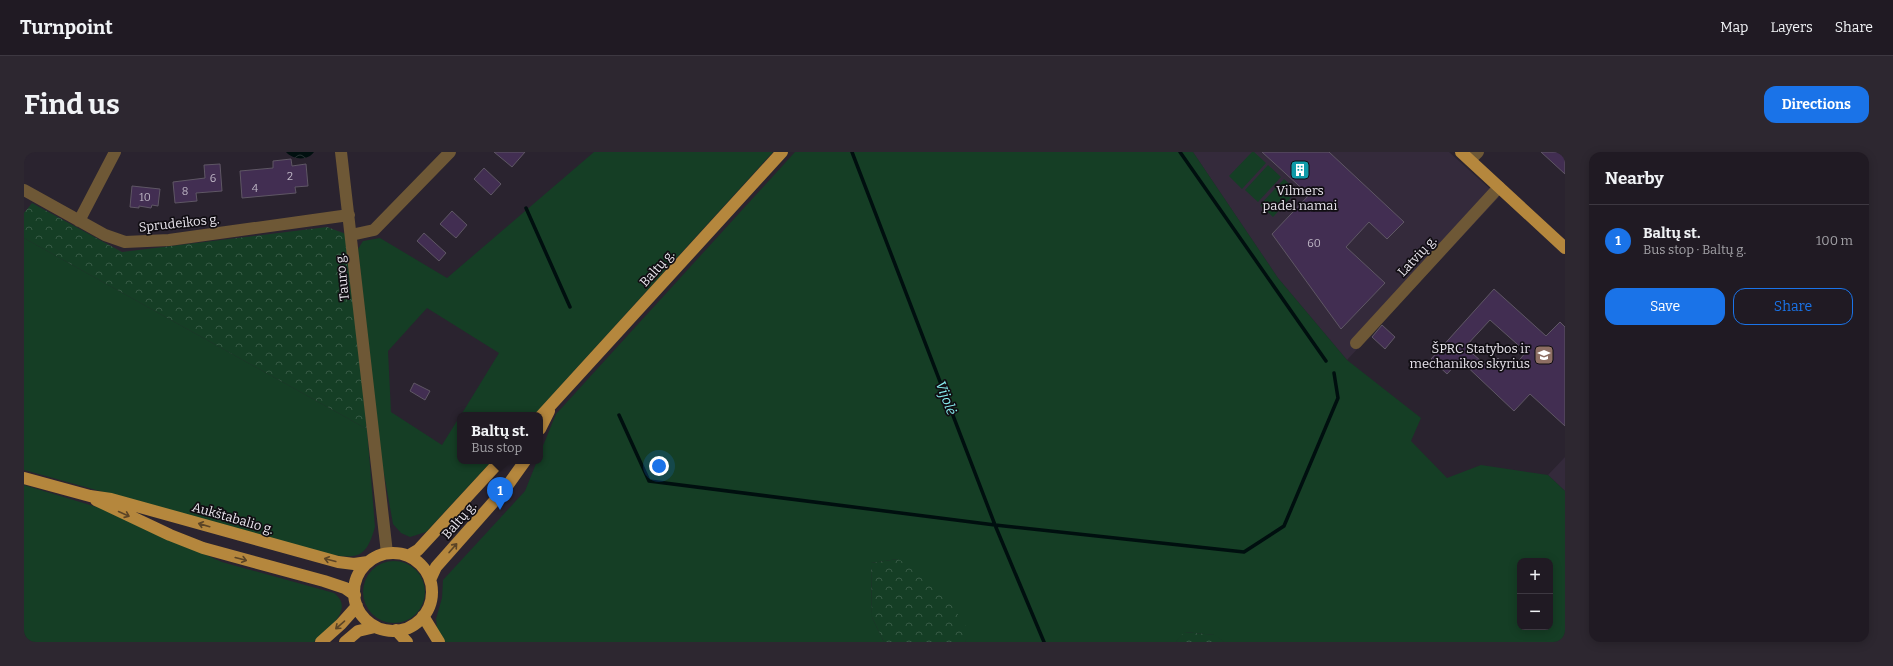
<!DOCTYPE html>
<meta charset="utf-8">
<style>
:root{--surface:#201a23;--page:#2d2730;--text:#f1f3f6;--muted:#a2a1a6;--line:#3d3841;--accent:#1a73e8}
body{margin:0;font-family:Bitter,serif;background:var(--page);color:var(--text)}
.controls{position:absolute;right:12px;bottom:12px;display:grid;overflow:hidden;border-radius:8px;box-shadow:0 2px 10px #0003}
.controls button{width:36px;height:36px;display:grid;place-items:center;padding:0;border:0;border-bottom:1px solid var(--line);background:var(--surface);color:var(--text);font:20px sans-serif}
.you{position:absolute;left:635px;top:314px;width:14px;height:14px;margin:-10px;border:3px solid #fff;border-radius:50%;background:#1a73e8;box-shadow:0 0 0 6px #1a73e833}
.badge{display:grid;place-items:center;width:26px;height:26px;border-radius:50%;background:var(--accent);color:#fff;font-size:13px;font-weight:700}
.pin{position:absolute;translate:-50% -33px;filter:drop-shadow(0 1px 2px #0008)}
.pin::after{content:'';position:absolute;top:21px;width:14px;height:12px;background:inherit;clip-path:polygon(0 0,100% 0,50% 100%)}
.popup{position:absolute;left:433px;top:260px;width:86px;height:52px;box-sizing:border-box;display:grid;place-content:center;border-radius:8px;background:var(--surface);filter:drop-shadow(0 1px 3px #0005);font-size:13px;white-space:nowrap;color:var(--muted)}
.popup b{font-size:15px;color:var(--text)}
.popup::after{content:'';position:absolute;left:50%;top:100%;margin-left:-8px;border:8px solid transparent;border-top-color:var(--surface)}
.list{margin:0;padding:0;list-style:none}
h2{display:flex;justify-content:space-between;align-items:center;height:52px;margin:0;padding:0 16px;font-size:17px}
h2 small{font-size:13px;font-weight:400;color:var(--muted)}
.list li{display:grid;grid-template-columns:26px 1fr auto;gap:12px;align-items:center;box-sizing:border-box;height:72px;padding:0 16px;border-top:1px solid var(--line)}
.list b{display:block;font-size:15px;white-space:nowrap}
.list p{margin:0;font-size:13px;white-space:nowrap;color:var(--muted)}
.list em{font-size:13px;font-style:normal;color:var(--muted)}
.actions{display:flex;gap:8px;padding:12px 16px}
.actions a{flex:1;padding:9px 0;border:1px solid var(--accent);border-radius:12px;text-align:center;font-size:14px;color:var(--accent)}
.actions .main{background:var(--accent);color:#fff}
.map{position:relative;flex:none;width:1541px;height:490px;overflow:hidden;border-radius:12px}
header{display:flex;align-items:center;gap:24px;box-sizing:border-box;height:56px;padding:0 20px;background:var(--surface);border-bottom:1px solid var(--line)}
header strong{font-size:19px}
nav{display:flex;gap:22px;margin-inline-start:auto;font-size:14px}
.intro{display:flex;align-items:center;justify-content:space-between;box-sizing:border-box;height:96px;padding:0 24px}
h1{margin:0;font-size:28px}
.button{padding:10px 18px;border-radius:12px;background:var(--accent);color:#fff;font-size:14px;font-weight:700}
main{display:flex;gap:24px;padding:0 24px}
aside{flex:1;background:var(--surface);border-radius:12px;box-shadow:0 2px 10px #0003}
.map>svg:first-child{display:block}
.built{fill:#342a3b}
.green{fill:#153e25;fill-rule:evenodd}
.forest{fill:url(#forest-crowns)}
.water{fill:url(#water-waves)}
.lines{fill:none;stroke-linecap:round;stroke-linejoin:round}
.stream{stroke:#000f0f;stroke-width:3.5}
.building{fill:#422e52;stroke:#5f5765;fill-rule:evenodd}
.minor{stroke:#6e5836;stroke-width:12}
.major{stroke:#b5873d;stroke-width:12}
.oneway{stroke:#5b4426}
.labels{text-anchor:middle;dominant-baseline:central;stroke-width:3.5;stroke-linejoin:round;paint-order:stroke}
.number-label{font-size:11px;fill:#bfb7c6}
.poi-label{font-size:13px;fill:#e9e5ed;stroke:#110e13}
.street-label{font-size:13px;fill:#e9e5ed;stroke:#110e13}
.water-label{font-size:14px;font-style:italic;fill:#89f0f3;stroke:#110e13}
</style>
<header>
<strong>Turnpoint</strong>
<nav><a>Map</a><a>Layers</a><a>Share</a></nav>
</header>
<div class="intro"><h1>Find us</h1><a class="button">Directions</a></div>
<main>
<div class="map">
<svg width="1541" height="490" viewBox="0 0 1541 490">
<defs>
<pattern id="forest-crowns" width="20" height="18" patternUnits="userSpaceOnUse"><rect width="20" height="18" fill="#153e25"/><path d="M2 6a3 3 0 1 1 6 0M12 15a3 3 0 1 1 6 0" fill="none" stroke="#375a45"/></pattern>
<pattern id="water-waves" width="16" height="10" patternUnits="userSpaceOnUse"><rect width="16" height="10" fill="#000f0f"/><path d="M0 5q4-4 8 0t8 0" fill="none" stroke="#253232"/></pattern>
</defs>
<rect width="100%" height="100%" fill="#2a232f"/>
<!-- built -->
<path class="built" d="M 1169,0 L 1425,0 L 1475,45 L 1323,208 L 1254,126 Z
M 1541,305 L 1541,339 L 1524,323 Z"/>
<!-- green -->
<path class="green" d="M 570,0 L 749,0 L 510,263 L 437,263 L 475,201 L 403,156 L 364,199 L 367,260 L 418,293 L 436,264 L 436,309 L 468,309 L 402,380 L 386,385 L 377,381 L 369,372 L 356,300 L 334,97 L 339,89 L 356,86 L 423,126 Z
M 771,0 L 1169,0 L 1254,126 L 1323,208 L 1397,266 L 1387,289 L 1423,326 L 1457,313 L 1524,323 L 1541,339 L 1541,490 L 1200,490 L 1190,483 L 1161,480 L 1152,490 L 941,490 L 945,480 L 874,407 L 847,411 L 848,465 L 860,490 L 420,490 L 413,476 L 412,467 L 418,446 L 419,428 L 501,339 L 513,309 L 516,309 L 516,301 L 532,262 ZM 1496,409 L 1526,409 L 1526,475 L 1496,475 Z
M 1228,0 L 1230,0 L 1242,11 L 1218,37 L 1205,24 Z
M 1244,13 L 1257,25 L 1234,50 L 1221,38 Z
M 1260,27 L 1273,39 L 1249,65 L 1236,53 Z
M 0,86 L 343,277 L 351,375 C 342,407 333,407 303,402 L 0,318 Z
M 0,333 L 76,356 L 198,410 L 310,441 C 332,457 302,479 290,490 L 0,490 Z
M339 440a31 31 0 1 1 62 0a31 31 0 1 1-62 0Z"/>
<!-- forest -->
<path class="forest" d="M 8,51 L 98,100 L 303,75 L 322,82 L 343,277 L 0,86 L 0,61 Z
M 874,407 L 910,428 L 946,480 L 941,490 L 860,490 L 848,465 L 847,411 Z
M 1160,480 L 1191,483 L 1200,490 L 1152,490 Z"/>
<!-- water -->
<path class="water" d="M 262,0 L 290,0 C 284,9 269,8 262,0 Z"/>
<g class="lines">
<!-- stream -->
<path class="stream" d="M 828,0 L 971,373 L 1020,490
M 1156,0 L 1302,209
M 502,56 L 546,155
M 595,263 L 625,329 L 971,373 L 1220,400 L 1260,374 L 1314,246 L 1310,221"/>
</g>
<!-- building -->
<path class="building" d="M 470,0 L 501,0 L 488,15 Z
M 1238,0 L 1305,0 L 1380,70 L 1363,87 L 1345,70 L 1322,95 L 1361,131 L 1317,177 L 1248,82 L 1285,43 Z
M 1517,0 L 1541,0 L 1541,22 Z
M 267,7 L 268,14 L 282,12 L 284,34 L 271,35 L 272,41 L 218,46 L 216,19 L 249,16 L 249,9 Z
M 196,12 L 198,39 L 172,41 L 173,49 L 151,51 L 149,30 L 181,26 L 180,13 Z
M 460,16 L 477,32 L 467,43 L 450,27 Z
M 108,34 L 136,37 L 134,54 L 128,53 L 127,56 L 115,54 L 115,56 L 106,55 Z
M 428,59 L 443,73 L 432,86 L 416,72 Z
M 400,81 L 422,101 L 415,109 L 393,89 Z
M 1470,137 L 1522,184 L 1536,170 L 1541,175 L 1541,274 L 1506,242 L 1490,259 L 1436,208 L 1423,222 L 1407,207 ZM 1466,168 L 1502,200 L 1487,218 L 1474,206 L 1465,216 L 1441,195 Z
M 1358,173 L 1371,185 L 1361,197 L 1348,185 Z
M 390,231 L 406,239 L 401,248 L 386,239 Z"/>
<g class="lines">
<!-- minor -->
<path class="minor" d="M 317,0 L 363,401
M 1446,8 L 1454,0
M 0,38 L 81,83 L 101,90 L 145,88 L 325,63
M 55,69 L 91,0
M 327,83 L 350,78 L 426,0
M 1332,191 L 1475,35"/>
<!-- major -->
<path class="major" d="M 1437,0 L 1541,96
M 516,265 L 758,0
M 516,277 L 525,259
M 0,326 L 66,344 L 87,347 L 314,410 L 330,412 L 344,410
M 72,348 L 146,383 L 179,396 L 300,429 L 321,436 L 331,443
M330 440a39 39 0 1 1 78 0a39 39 0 1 1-78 0Z
M 384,404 L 394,398 L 476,309
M 406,428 L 412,415 L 481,337 L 501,309
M 399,464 L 415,490
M 372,478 L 383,490
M 297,490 L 317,472 L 333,454
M 321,490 L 334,479 L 351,475"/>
</g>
<!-- one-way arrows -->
<defs><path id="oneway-shaft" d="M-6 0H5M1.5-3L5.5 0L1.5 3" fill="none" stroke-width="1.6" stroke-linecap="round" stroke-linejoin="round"/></defs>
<g class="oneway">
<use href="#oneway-shaft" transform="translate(100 362) rotate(24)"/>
<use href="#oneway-shaft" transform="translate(180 373) rotate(-164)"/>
<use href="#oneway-shaft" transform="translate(429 396) rotate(-49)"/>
<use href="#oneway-shaft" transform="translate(217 407) rotate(15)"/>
<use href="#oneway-shaft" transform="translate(306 408) rotate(-165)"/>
<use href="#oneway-shaft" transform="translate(316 473) rotate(139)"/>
</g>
<!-- icons -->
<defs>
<symbol id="building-square" viewBox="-11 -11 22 22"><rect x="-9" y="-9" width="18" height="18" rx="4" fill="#0f9aa8" stroke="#110e13"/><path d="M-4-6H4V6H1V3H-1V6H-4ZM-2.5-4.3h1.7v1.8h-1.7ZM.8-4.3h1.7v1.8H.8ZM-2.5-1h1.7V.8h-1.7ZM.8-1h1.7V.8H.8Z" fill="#fff"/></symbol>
<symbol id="school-square" viewBox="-11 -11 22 22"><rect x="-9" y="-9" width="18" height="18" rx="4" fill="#8d6e63" stroke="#110e13"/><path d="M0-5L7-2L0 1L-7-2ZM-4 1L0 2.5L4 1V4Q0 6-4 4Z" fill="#fff"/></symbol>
</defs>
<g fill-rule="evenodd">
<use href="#building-square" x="1265" y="7" width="22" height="22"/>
<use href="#school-square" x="1509" y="192" width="22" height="22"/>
</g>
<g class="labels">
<!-- number labels -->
<g class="number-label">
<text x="266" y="24">2</text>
<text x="189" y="26">6</text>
<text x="231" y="36">4</text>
<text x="161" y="39">8</text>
<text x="121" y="45">10</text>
<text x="1290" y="91">60</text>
</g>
<!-- poi labels -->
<g class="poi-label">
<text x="1276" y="38">Vilmers<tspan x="1276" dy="15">padel namai</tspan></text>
<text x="1506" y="196" text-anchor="end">ŠPRC Statybos ir<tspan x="1506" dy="15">mechanikos skyrius</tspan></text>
</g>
<!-- street labels -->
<g class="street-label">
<text transform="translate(155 71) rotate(-6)">Sprudeikos g.</text>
<text transform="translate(1393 104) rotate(-47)">Latvių g.</text>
<text transform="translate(633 116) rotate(-48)">Baltų g.</text>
<text transform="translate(318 125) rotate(-96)">Tauro g.</text>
<text transform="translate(209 366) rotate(16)">Aukštabalio g.</text>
<text transform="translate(435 368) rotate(-49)">Baltų g.</text>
</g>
<!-- water labels -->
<g class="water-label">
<text transform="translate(922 246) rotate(69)">Vijolė</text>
</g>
</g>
</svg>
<div class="controls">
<button>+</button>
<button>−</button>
</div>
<div class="you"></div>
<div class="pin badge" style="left:476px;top:358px">1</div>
<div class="popup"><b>Baltų st.</b>Bus stop</div>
</div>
<aside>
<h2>Nearby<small></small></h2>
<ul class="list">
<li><span class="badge">1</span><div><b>Baltų st.</b><p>Bus stop · Baltų g.</p></div><em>100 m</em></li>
</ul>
<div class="actions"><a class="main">Save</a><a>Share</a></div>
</aside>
</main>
